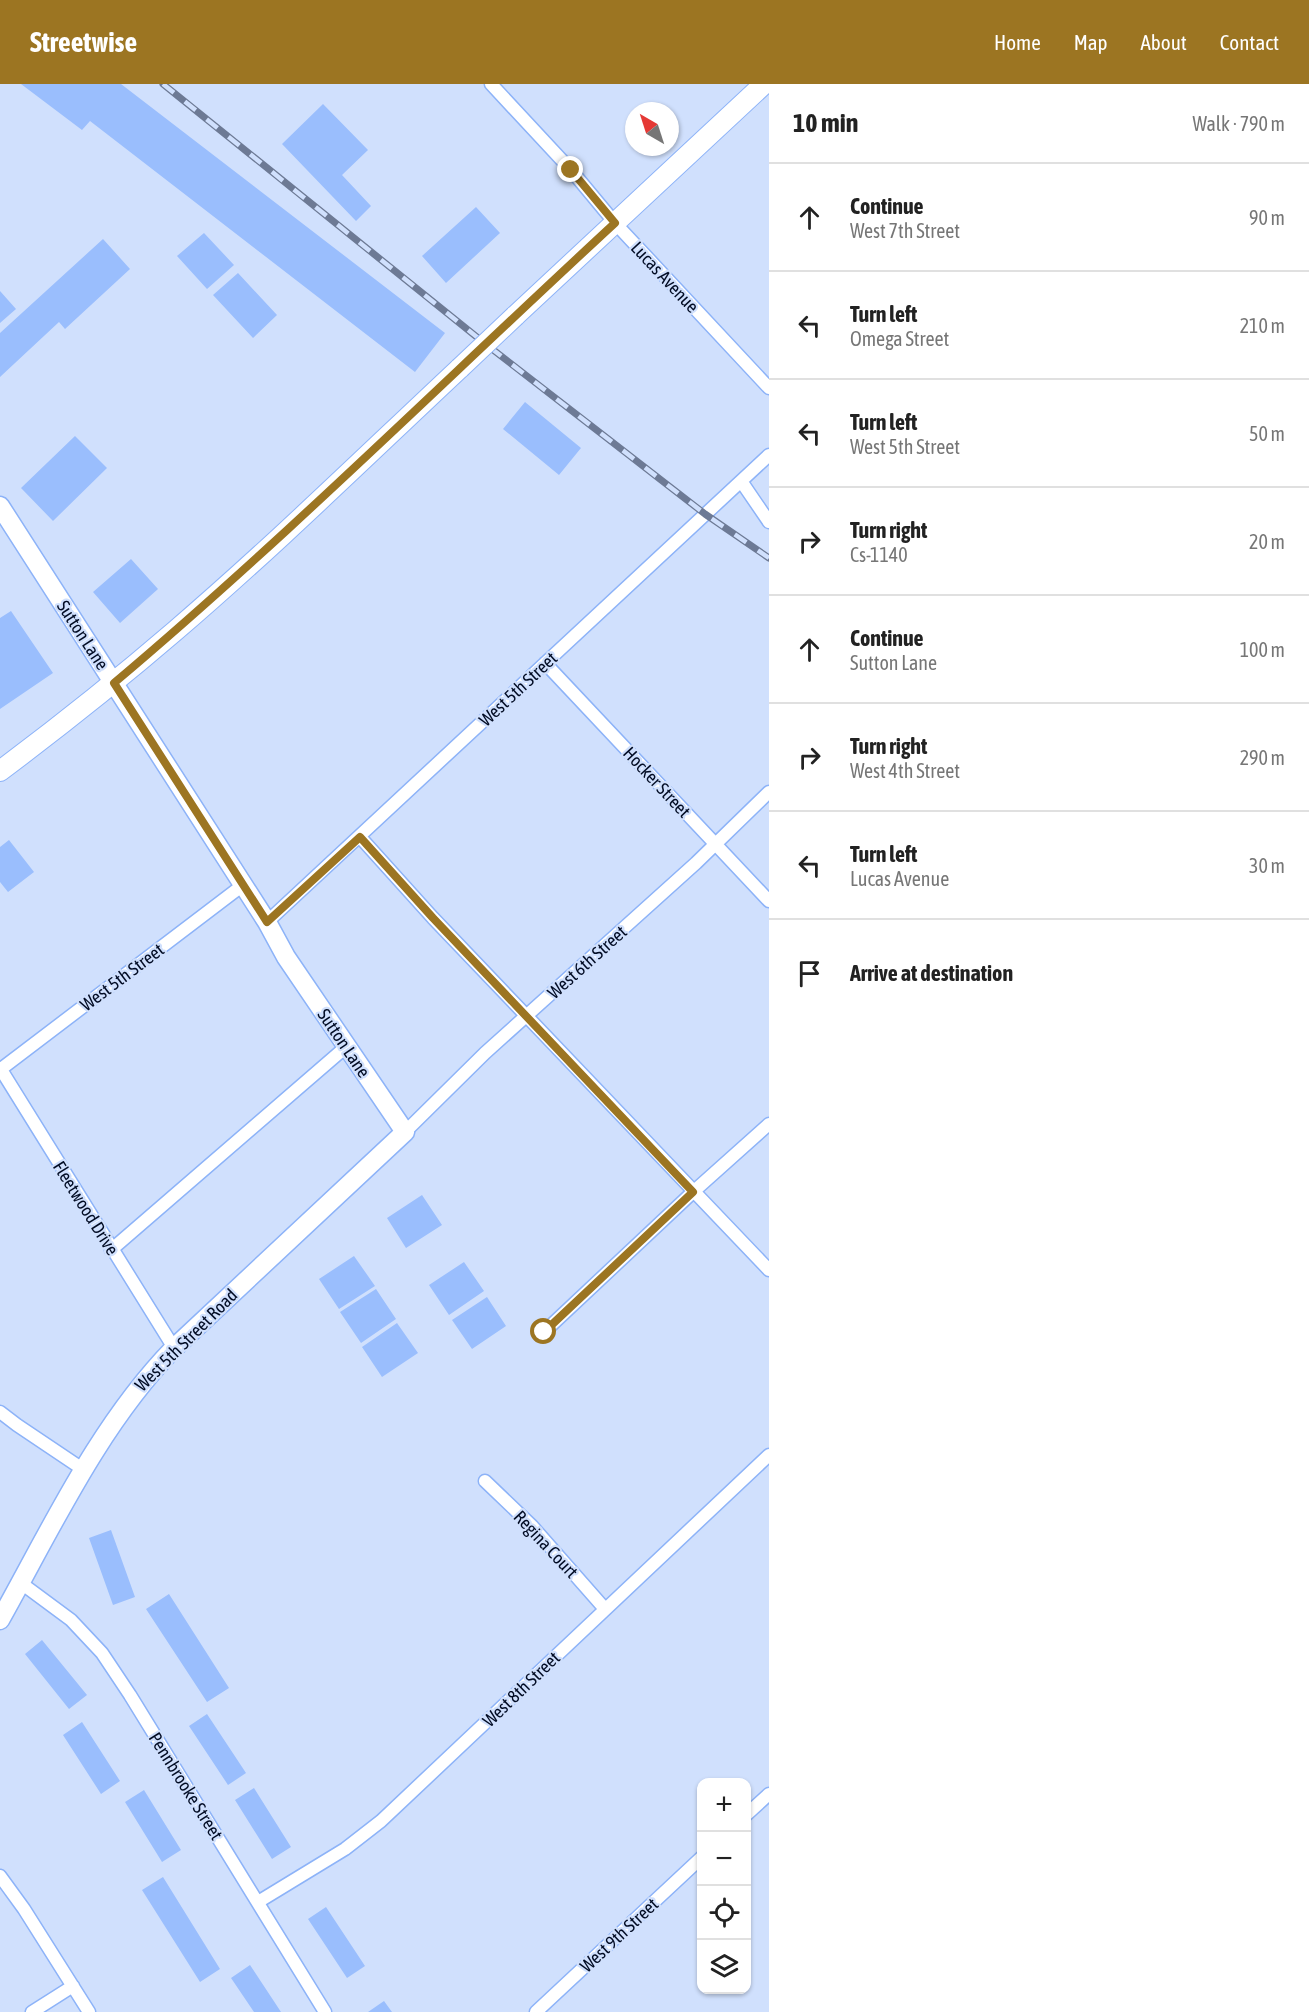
<!DOCTYPE html>
<meta charset="utf-8">
<style>
:root{--surface:#fff;--page:#f2f2f2;--text:#222;--muted:#767676;--line:#e0e0e0;--accent:#9c7522}
body{margin:0;font-family:"Asap Condensed",sans-serif;background:var(--page);color:var(--text)}
.controls{position:absolute;right:18px;bottom:18px;display:grid;overflow:hidden;border-radius:12px;box-shadow:0 2px 4px #0004}
.controls button{width:54px;height:54px;display:grid;place-items:center;padding:0;border:0;border-bottom:2px solid var(--line);background:var(--surface);color:var(--text);font:30px sans-serif}
.compass{position:absolute;left:625px;top:18px;width:54px;height:54px;border-radius:50%;background:var(--surface);box-shadow:0 2px 4px #0004;rotate:321deg}
.stop{position:absolute;width:18px;height:18px;margin:-14px;border:4px solid #9c7522;border-radius:50%;background:#fff}
.stop.end{background:#9c7522;border-color:#fff;box-shadow:0 2px 6px #0008}
.list{margin:0;padding:0;list-style:none}
h2{display:flex;justify-content:space-between;align-items:center;height:78px;margin:0;padding:0 24px;font-size:26px}
h2 small{font-size:20px;font-weight:400;color:var(--muted)}
.list li{display:grid;grid-template-columns:39px 1fr auto;gap:18px;align-items:center;box-sizing:border-box;height:108px;padding:0 24px;border-top:2px solid var(--line)}
.list b{display:block;font-size:22px;white-space:nowrap}
.list p{margin:0;font-size:20px;white-space:nowrap;color:var(--muted)}
.list em{font-size:20px;font-style:normal;color:var(--muted)}
.icon{flex:none;width:33px;height:33px;fill:none;stroke:currentColor;stroke-width:2;stroke-linecap:round;stroke-linejoin:round}
.map{position:relative;flex:none;width:769px;height:1928px;overflow:hidden}
header{display:flex;align-items:center;gap:36px;box-sizing:border-box;height:84px;padding:0 30px;background:var(--accent);color:#fff}
header strong{font-size:28px}
nav{display:flex;gap:33px;margin-inline-start:auto;font-size:21px}
main{display:flex}
aside{flex:1;background:var(--surface)}
.map>svg:first-child{display:block}
.building{fill:#9abefd}
.lines{fill:none;stroke-linecap:round;stroke-linejoin:round}
.street-casing{stroke:#8db3f8;stroke-width:15}
.secondary-casing{stroke:#8db3f8;stroke-width:21}
.primary-casing{stroke:#8db3f8;stroke-width:22}
.street{stroke:#fff;stroke-width:12}
.secondary{stroke:#fff;stroke-width:18}
.primary{stroke:#fff;stroke-width:20}
.rail-casing{stroke:#6d7a95;stroke-width:7}
.rail{stroke:#d0e0fd;stroke-width:4.5;stroke-dasharray:14;stroke-linecap:butt}
.primary-bridge-casing{stroke:#8db3f8;stroke-width:22;stroke-linecap:butt}
.primary-bridge{stroke:#fff;stroke-width:20}
.route{stroke:#9c7522;stroke-width:8}
.labels{text-anchor:middle;dominant-baseline:central;stroke-width:4.5;stroke-linejoin:round;paint-order:stroke}
.street-label{font-size:18px;fill:#020c24;stroke:#d0e0fd}
</style>
<header>
<strong>Streetwise</strong>
<nav><a>Home</a><a>Map</a><a>About</a><a>Contact</a></nav>
</header>
<main>
<div class="map">
<svg width="769" height="1928" viewBox="0 0 769 1928">
<rect width="100%" height="100%" fill="#d0e0fd"/>
<!-- building -->
<path class="building" d="M 21,0 L 121,0 L 445,249 L 415,288 L 90,37 L 82,46 Z
M 323,20 L 368,66 L 342,91 L 371,122 L 356,137 L 282,60 Z
M 476,123 L 500,149 L 446,199 L 422,172 Z
M 204,149 L 234,181 L 207,205 L 177,172 Z
M 103,155 L 130,185 L 65,245 L 59,238 L 0,293 L 0,249 Z
M 238,189 L 277,231 L 253,254 L 213,211 Z
M 0,207 L 16,225 L 0,239 Z
M 525,318 L 581,364 L 559,391 L 503,345 Z
M 75,352 L 107,384 L 53,437 L 21,404 Z
M 131,475 L 158,505 L 120,539 L 93,508 Z
M 11,527 L 53,589 L 0,625 L 0,534 Z
M 9,756 L 34,788 L 8,808 L 0,798 L 0,763 Z
M 422,1111 L 442,1141 L 406,1164 L 387,1134 Z
M 354,1172 L 375,1202 L 339,1225 L 319,1195 Z
M 464,1178 L 484,1207 L 449,1231 L 429,1201 Z
M 376,1205 L 396,1235 L 361,1259 L 340,1228 Z
M 487,1213 L 506,1242 L 472,1265 L 452,1236 Z
M 397,1239 L 418,1269 L 382,1293 L 362,1263 Z
M 111,1446 L 135,1513 L 113,1521 L 89,1454 Z
M 169,1510 L 229,1604 L 207,1618 L 146,1525 Z
M 42,1556 L 87,1611 L 69,1625 L 25,1570 Z
M 207,1630 L 246,1689 L 228,1701 L 189,1642 Z
M 82,1638 L 120,1697 L 101,1710 L 63,1651 Z
M 254,1704 L 291,1763 L 272,1775 L 235,1716 Z
M 144,1706 L 181,1766 L 162,1778 L 125,1718 Z
M 163,1793 L 220,1885 L 200,1898 L 142,1806 Z
M 326,1823 L 365,1882 L 347,1894 L 308,1835 Z
M 250,1881 L 281,1928 L 254,1928 L 231,1894 Z
M 384,1917 L 392,1928 L 368,1928 Z"/>
<g class="lines">
<defs>
<path id="street" d="M 491,0 L 571,86 L 615,139 L 769,304
M 741,397 L 769,438
M 545,579 L 769,817
M 360,753 L 433,834 L 769,1186
M 267,838 L 769,371
M 0,984 L 174,1264
M 1,985 L 243,801
M 405,1048 L 485,969 L 696,779 L 769,708
M 111,1166 L 347,962
M 544,1248 L 693,1108 L 769,1040
M 0,1328 L 17,1341 L 84,1386
M 485,1397 L 532,1442 L 605,1525
M 21,1499 L 71,1536 L 102,1569 L 130,1611 L 325,1928
M 746,1731 L 769,1710
M 0,1792 L 24,1825 L 89,1928
M 258,1818 L 345,1765 L 381,1737 L 769,1371
M 32,1928 L 73,1902
M 536,1928 L 702,1773"/>
<path id="secondary" d="M 0,422 L 267,838 L 286,873 L 405,1048 L 174,1264 C 99,1341 52,1443 0,1536"/>
<path id="primary" d="M 515,232 L 764,0
M 0,687 C 60,642 118,596 175,547 C 273,463 366,372 460,284"/>
</defs>
<!-- street casing -->
<use href="#street" class="street-casing"/>
<!-- secondary casing -->
<use href="#secondary" class="secondary-casing"/>
<!-- primary casing -->
<use href="#primary" class="primary-casing"/>
<!-- street -->
<use href="#street" class="street"/>
<!-- secondary -->
<use href="#secondary" class="secondary"/>
<!-- primary -->
<use href="#primary" class="primary"/>
<defs>
<path id="rail" d="M 163,0 L 483,258 L 705,430 L 769,474"/>
</defs>
<!-- rail casing -->
<use href="#rail" class="rail-casing"/>
<!-- rail -->
<use href="#rail" class="rail"/>
<defs>
<path id="primary-bridge" d="M 460,284 L 515,232"/>
</defs>
<!-- primary-bridge casing -->
<use href="#primary-bridge" class="primary-bridge-casing"/>
<!-- primary-bridge -->
<use href="#primary-bridge" class="primary-bridge"/>
</g>
<g class="lines">
<!-- route -->
<path class="route" d="M 544,1248 L 693,1108 L 433,834 L 360,753 L 267,838 L 114,599 C 287,453 448,293 615,139 L 571,86"/>
</g>
<g class="labels">
<!-- street labels -->
<g class="street-label">
<text transform="translate(665 193) rotate(47)">Lucas Avenue</text>
<text transform="translate(83 551) rotate(57)">Sutton Lane</text>
<text transform="translate(518 605) rotate(-43)">West 5th Street</text>
<text transform="translate(657 698) rotate(47)">Hocker Street</text>
<text transform="translate(587 878) rotate(-42)">West 6th Street</text>
<text transform="translate(122 893) rotate(-37)">West 5th Street</text>
<text transform="translate(344 959) rotate(56)">Sutton Lane</text>
<text transform="translate(86 1124) rotate(58)">Fleetwood Drive</text>
<text transform="translate(186 1256) rotate(-45)">West 5th Street Road</text>
<text transform="translate(546 1460) rotate(47)">Regina Court</text>
<text transform="translate(521 1605) rotate(-44)">West 8th Street</text>
<text transform="translate(186 1702) rotate(58)">Pennbrooke Street</text>
<text transform="translate(619 1851) rotate(-43)">West 9th Street</text>
</g>
</g>
</svg>
<div class="controls">
<button>+</button>
<button>−</button>
<button><svg class="icon" aria-label="locate" viewBox="0 0 24 24"><circle cx="12" cy="12" r="6"/><path d="M12 2v4M12 18v4M2 12h4M18 12h4"/></svg></button>
<button><svg class="icon" aria-label="layers" viewBox="0 0 24 24"><path d="M12 4l9 5-9 5-9-5zM3 14l9 5 9-5"/></svg></button>
</div>
<svg class="compass" viewBox="-18 -18 36 36"><path d="M0-13l5 13h-10z" fill="#e53935"/><path d="M0 13l5-13h-10z" fill="#767676"/></svg>
<div class="stop" style="left:544px;top:1248px"></div>
<div class="stop end" style="left:571px;top:86px"></div>
</div>
<aside>
<h2>10 min<small>Walk · 790 m</small></h2>
<ul class="list">
<li><svg class="icon" aria-label="ahead" viewBox="0 0 24 24"><path d="M12 20V5M6 11l6-6 6 6"/></svg><div><b>Continue</b><p>West 7th Street</p></div><em>90 m</em></li>
<li><svg class="icon" aria-label="left" viewBox="0 0 24 24"><path d="M17 20v-9H6M10 6l-5 5 5 5"/></svg><div><b>Turn left</b><p>Omega Street</p></div><em>210 m</em></li>
<li><svg class="icon" aria-label="left" viewBox="0 0 24 24"><path d="M17 20v-9H6M10 6l-5 5 5 5"/></svg><div><b>Turn left</b><p>West 5th Street</p></div><em>50 m</em></li>
<li><svg class="icon" aria-label="right" viewBox="0 0 24 24"><path d="M7 20v-9h11M14 6l5 5-5 5"/></svg><div><b>Turn right</b><p>Cs-1140</p></div><em>20 m</em></li>
<li><svg class="icon" aria-label="ahead" viewBox="0 0 24 24"><path d="M12 20V5M6 11l6-6 6 6"/></svg><div><b>Continue</b><p>Sutton Lane</p></div><em>100 m</em></li>
<li><svg class="icon" aria-label="right" viewBox="0 0 24 24"><path d="M7 20v-9h11M14 6l5 5-5 5"/></svg><div><b>Turn right</b><p>West 4th Street</p></div><em>290 m</em></li>
<li><svg class="icon" aria-label="left" viewBox="0 0 24 24"><path d="M17 20v-9H6M10 6l-5 5 5 5"/></svg><div><b>Turn left</b><p>Lucas Avenue</p></div><em>30 m</em></li>
<li><svg class="icon" aria-label="arrive" viewBox="0 0 24 24"><path d="M6 21V4h12l-3 4 3 4H6"/></svg><div><b>Arrive at destination</b></div></li>
</ul>
</aside>
</main>
